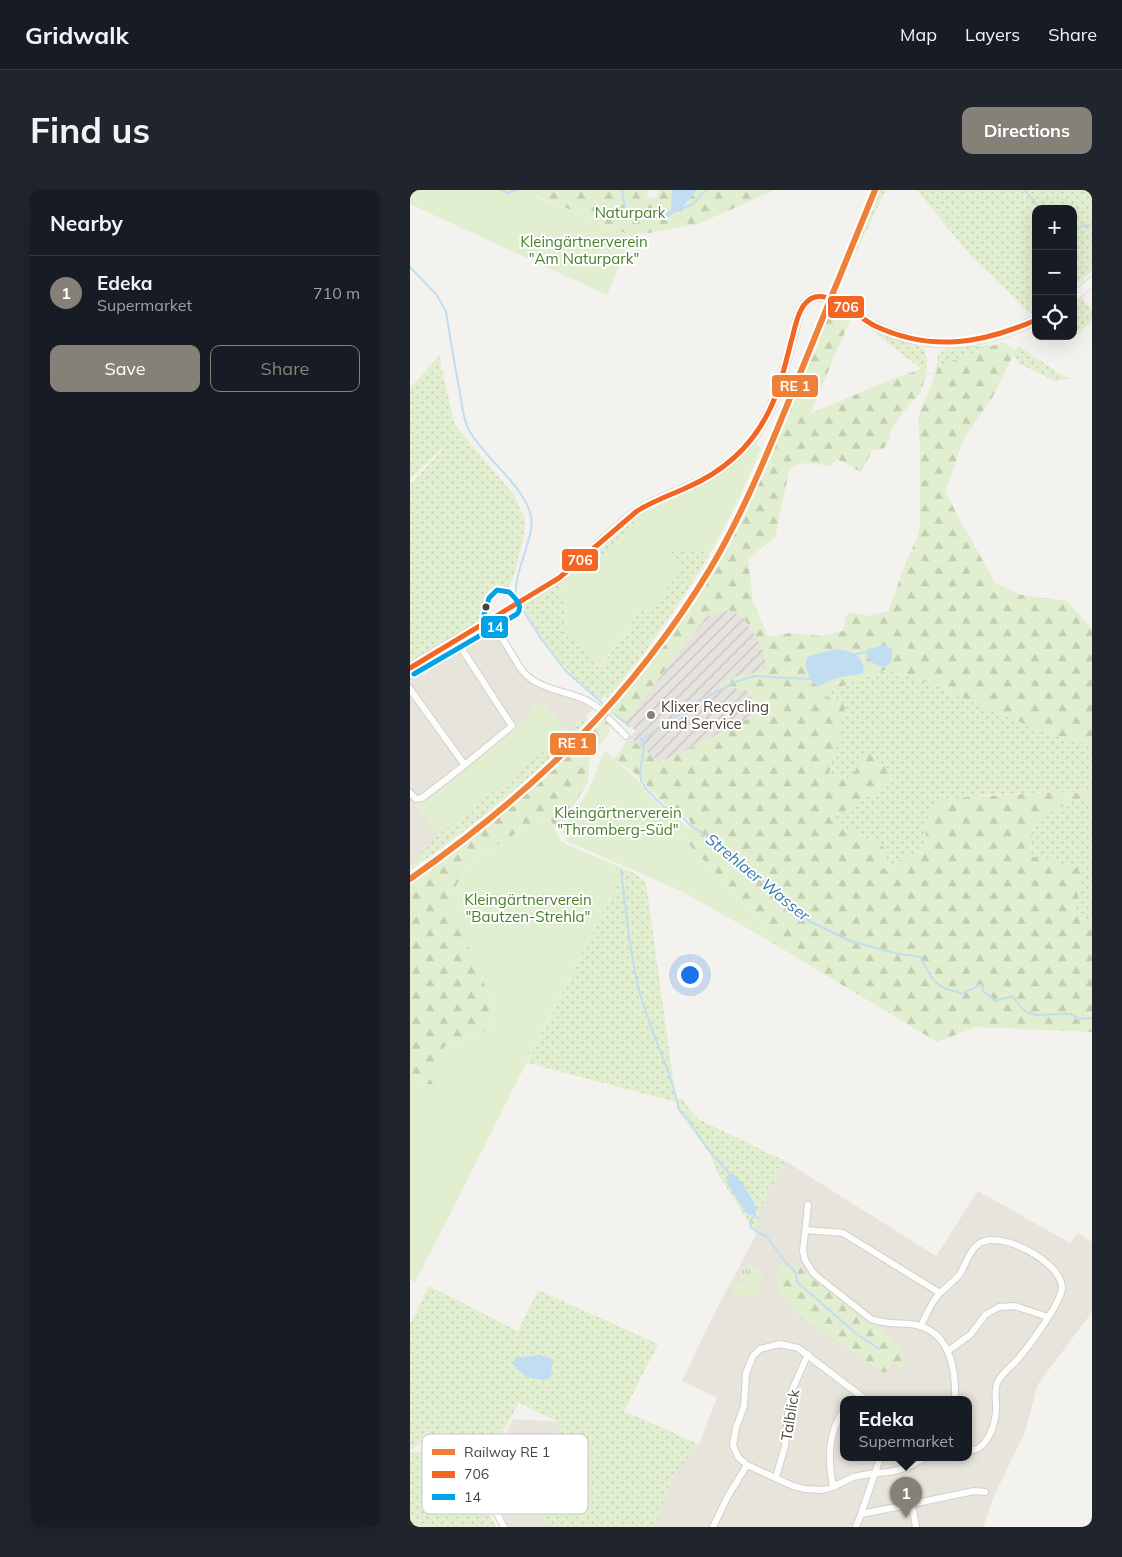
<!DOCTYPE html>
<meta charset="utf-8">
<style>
:root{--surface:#171b24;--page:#20242c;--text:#f1f3f6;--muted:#9ea1a6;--line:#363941;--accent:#868178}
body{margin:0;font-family:Mulish,sans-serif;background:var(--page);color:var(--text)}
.controls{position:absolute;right:15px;top:15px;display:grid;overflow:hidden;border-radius:10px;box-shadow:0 5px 20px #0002}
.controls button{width:45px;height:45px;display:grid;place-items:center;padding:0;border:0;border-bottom:1px solid var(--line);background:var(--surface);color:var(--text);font:25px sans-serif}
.you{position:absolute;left:279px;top:784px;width:18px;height:18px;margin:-12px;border:4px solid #fff;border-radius:50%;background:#1a73e8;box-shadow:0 0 0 8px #1a73e833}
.badge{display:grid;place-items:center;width:32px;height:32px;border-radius:50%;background:var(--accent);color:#fff;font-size:16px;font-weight:700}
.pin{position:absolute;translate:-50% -41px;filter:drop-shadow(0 1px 2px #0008)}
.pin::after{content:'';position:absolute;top:26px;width:18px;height:15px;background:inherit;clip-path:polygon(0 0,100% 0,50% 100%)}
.popup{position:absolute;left:430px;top:1206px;width:132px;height:65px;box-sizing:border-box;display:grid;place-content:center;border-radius:10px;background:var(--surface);filter:drop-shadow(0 1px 4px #0005);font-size:16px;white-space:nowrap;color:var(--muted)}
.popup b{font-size:19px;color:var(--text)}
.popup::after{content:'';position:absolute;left:50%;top:100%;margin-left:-10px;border:10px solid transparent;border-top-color:var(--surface)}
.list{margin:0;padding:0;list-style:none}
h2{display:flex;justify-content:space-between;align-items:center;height:65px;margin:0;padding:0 20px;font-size:21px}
h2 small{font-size:16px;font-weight:400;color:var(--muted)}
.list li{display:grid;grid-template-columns:32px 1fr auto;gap:15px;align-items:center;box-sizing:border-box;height:75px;padding:0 20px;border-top:1px solid var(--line)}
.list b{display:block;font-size:19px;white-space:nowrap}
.list p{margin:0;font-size:16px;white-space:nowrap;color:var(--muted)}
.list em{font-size:16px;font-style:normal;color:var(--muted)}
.actions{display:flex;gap:10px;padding:15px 20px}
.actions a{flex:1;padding:11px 0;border:1px solid var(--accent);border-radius:10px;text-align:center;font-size:18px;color:var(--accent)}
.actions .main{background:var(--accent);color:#fff}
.icon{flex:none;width:28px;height:28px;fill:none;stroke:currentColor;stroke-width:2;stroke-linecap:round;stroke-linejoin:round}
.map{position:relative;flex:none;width:682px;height:1337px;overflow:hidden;border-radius:10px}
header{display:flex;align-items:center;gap:30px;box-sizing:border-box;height:70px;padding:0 25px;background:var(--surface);border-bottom:1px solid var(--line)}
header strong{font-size:24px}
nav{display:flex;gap:28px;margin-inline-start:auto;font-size:18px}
.intro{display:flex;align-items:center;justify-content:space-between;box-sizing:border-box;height:120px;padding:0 30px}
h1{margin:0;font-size:35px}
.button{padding:12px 22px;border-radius:10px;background:var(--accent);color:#fff;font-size:18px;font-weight:700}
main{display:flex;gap:30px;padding:0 30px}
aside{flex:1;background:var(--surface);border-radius:10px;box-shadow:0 5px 20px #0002}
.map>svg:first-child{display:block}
.residential{fill:#e7e4dc;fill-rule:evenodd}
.industrial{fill:url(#industrial-furrows)}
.grass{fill:url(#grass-dots)}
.forest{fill:url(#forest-firs);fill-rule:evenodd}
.park{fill:url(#park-tufts)}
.garden{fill:#e1eecf}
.water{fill:#c0ddf1}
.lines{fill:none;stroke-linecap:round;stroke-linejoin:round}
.stream{stroke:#c0ddf1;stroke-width:2}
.street-tunnel{stroke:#d2cfca;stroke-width:6;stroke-dasharray:6 3;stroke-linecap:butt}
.street-casing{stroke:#d2d0cb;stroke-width:8}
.secondary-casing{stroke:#d3cfc5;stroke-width:10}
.street{stroke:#fdfdfc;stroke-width:6}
.secondary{stroke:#f7f6f1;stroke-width:9}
.bus-1-casing{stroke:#fff;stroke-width:9}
.bus-2-casing{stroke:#fff;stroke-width:9}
.bus-1{stroke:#f26522;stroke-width:5}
.bus-2{stroke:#00a3e6;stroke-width:5}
.rail-1-casing{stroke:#fff;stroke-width:10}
.rail-1{stroke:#ef8037;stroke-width:6}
.bus-dot{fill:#4b4439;stroke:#fff;stroke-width:2}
.poi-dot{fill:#868178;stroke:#fff;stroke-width:2}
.labels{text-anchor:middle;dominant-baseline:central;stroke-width:4;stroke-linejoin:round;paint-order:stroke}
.park-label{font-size:15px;fill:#4a7f2a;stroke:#fff}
.poi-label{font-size:15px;fill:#4b4439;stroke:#fff;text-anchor:start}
.street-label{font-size:15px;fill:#4b4439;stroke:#fff}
.water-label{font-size:16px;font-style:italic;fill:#2e7ab2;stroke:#fff}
.key{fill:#fff;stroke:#c9c7c4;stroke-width:1}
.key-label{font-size:14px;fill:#4b4439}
.line-badge{stroke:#fff;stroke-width:2}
.badge-label{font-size:14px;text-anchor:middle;font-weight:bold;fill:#fff}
</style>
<header>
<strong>Gridwalk</strong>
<nav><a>Map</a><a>Layers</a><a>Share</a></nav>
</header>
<div class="intro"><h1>Find us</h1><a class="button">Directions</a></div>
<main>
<aside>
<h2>Nearby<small></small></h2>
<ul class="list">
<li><span class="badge">1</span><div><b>Edeka</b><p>Supermarket</p></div><em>710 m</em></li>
</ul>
<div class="actions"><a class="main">Save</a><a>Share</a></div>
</aside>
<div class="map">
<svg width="682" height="1337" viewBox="0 0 682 1337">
<defs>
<pattern id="industrial-furrows" width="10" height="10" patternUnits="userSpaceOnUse" patternTransform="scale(1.25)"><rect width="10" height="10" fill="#e6e2de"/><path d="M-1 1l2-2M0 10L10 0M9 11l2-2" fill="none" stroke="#c7c3bf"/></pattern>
<pattern id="grass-dots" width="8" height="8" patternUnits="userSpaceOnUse" patternTransform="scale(1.25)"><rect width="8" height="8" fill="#e1eecf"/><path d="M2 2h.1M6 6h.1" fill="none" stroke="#c3cdb2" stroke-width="1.8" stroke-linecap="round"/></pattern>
<pattern id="forest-firs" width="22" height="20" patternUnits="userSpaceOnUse" patternTransform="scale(1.25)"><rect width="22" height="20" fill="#e1eecf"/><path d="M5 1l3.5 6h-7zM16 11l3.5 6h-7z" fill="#c3cdb2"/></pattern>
<pattern id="park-tufts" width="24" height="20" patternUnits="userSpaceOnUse" patternTransform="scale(1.25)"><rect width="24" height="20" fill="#e1eecf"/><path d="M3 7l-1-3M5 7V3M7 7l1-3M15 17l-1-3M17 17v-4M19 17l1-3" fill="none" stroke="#c3cdb2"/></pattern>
</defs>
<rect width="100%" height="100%" fill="#f4f2ee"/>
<!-- residential -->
<path class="residential" d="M 78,437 L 83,438 L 110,480 L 184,518 L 159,542 L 0,677 L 0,483 Z
M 375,971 L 526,1066 L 568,1001 L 660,1053 L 668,1043 L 682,1052 L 682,1122 L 628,1194 L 615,1242 L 584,1306 L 573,1337 L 244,1337 L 262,1288 L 289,1254 L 307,1208 L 272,1191 L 301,1130 L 346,1045 L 349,1020 ZM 434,1209 L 558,1209 L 558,1267 L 434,1267 Z
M 103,1229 L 152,1232 L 112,1318 L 146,1337 L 97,1337 L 75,1296 L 92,1250 Z"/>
<!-- industrial -->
<path class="industrial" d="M 318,420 L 331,425 L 352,456 L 357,479 L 345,483 L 332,484 L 307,495 L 337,500 L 351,522 L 274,562 L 249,572 L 219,547 L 226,541 L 215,532 L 296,427 Z"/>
<!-- grass -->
<path class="grass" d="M 468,0 L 476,0 L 426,104 Z
M 507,0 L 682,0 L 682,81 L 663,96 L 663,19 L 626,19 L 626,121 L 621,124 L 559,64 Z
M 671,107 L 682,120 L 682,131 L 662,149 L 659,146 L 663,146 L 663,113 Z
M 455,135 L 492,151 L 514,158 L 517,169 L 516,185 L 511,179 Z
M 584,155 L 530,175 L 526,177 L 528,164 L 537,158 Z
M 609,156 L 648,183 L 660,189 L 645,191 L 610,174 L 603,165 Z
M 30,165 L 31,176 L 45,235 L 104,305 L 115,329 L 114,345 L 104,386 L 98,399 L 87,399 C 77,408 76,414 76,428 L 0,473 L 0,295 L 40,251 L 0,289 L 0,198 Z
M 233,319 L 214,346 L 187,374 L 176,369 Z
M 258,359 L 302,360 C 272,412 237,462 198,508 L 194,506 L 191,510 C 159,485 132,453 113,417 L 151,391 L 158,444 L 190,478 L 232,419 L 245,418 L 271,373 Z
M 475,480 L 517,492 L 633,542 L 682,555 L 682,603 L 646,602 L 571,605 L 516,632 L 515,658 L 472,679 L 474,657 L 419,630 L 486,589 L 440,589 L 418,584 L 436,515 L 410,504 Z
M 176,526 L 178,530 C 124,587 65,636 0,680 L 0,677 L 28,645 L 159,542 Z
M 663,611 L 682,613 L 682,732 L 663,726 L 621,666 L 623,632 Z
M 212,678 L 228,685 L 230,689 L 236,692 L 266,911 L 272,908 L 282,923 L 290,930 L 375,971 L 349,1020 L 347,1045 L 308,984 L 299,962 L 268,921 L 266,912 L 117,873 L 205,698 Z
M 19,1096 L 108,1141 L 128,1100 L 248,1154 L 214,1221 L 289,1254 L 262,1288 L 244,1337 L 146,1337 L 112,1318 L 151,1233 L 109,1213 L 89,1249 L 73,1287 L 68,1285 L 49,1255 L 33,1242 L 0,1260 L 0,1134 Z
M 35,1250 L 48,1264 L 86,1337 L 0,1337 L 0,1263 L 20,1260 Z"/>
<!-- forest -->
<path class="forest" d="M 125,0 L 238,0 L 237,7 L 247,8 L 248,0 L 262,0 L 262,21 L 272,18 L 287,0 L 365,0 L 288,34 L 222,46 L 127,6 Z
M 422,113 L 442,125 L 400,224 L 470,194 L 511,179 L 516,185 L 527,182 L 526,177 L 530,175 L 593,152 L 606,160 L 582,208 L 554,248 L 535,302 L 585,393 L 611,405 L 657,411 L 682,439 L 682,555 L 633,542 L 517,492 L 475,480 L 411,504 L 436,515 L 419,584 L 440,589 L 458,560 L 487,589 L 420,630 L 474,657 L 473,679 L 515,658 L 516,632 L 528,609 L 646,602 L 682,603 L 682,613 L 663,611 L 623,632 L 621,666 L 673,680 L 663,726 L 682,732 L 682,842 L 566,837 L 527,852 L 356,749 L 349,726 L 328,707 L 271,646 L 281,632 L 269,621 L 255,615 L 238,598 L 233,589 L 204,569 L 219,547 L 249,572 L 274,562 L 351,522 L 337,500 L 306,495 L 332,484 L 345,483 L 357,479 L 352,456 L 331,425 L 318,420 L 296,427 L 215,532 L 199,522 C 254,462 300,392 335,319 C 368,252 394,182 422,113 ZM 526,183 L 508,227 L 510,257 L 510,337 L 507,348 L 497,370 L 478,421 L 457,426 L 441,422 L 435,427 L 433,441 L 412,446 L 380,443 L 358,447 L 343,411 L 338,369 L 367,346 L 366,341 L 380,278 C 393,270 405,274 420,276 L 427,269 L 451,282 L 462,261 L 474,258 L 479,251 L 481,240 L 495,220 L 510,203 L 516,186 ZM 426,459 C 434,460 450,461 452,471 C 453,475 451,480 451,484 L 433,486 L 419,491 L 408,497 L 399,466 Z
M 194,528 L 200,533 L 199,543 L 180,567 L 178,592 L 167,610 L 145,638 L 136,624 L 62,671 L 39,707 L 84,818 L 81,839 L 34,857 L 25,894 L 0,895 L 0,692 C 71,645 137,592 194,528 Z
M 389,1075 L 394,1082 L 415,1098 L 471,1139 L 495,1163 L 492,1181 L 482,1169 L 480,1177 L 475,1183 L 456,1173 L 426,1150 L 386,1125 L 373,1107 L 366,1088 L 370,1077 Z"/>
<!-- park -->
<path class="park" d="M 340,1076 L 352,1083 L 352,1090 L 331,1093 L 331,1079 Z"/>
<!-- garden -->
<path class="garden" d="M 0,0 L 125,0 L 127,7 L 222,46 L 197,105 L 0,14 Z
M 345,250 L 351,259 L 326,315 L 302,360 L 258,359 L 271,373 L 245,419 L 232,419 L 189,478 L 158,444 L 151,391 L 176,369 L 187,374 L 214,346 L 233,319 L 278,300 Z
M 126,512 L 129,516 L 133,513 L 159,542 L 28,645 L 7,616 L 7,611 L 117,526 Z
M 194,560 L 229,591 L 235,601 L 252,618 L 266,626 L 277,637 L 271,646 L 328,707 L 349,726 L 356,749 L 273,702 L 157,651 L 152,641 L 159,629 L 178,602 Z
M 136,624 L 151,651 L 158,655 L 212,678 L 205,698 L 5,1093 L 0,1088 L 0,895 L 24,894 L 34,857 L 81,839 L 84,818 L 39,708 L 62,671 Z
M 348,1091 L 350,1105 L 325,1108 L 323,1095 Z"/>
<!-- water -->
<path class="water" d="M 262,0 L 287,0 L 271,19 L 261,21 Z
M 475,455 L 482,459 L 481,473 L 474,477 C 464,474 459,473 456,462 L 458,459 Z
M 426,459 C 441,460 456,465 453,483 C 446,486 439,485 432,487 C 423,488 416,493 408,497 C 400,492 395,479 396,470 L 399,466 Z
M 319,983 C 330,984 341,1008 347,1018 L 345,1025 L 339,1025 L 335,1022 L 317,993 Z
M 129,1165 L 143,1169 L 141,1185 L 139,1189 L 132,1190 L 116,1187 L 103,1175 L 105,1168 Z"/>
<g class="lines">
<!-- stream -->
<path class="stream" d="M 92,0 L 98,3 L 106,0
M 212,0 L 216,23 L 222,30 L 232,27 L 257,27 L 261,23 L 283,14 L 296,0
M 615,0 L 630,19
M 253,27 L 261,21 L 261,23
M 663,41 L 672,36 L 682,35
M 0,77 L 26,104 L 36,121 C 40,149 45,176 50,203 C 52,215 53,230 59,240 C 74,268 114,295 121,326 C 126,348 98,392 108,410
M 111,417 L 132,450 L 155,480 L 192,513
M 446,464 L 456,462
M 204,524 L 219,536
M 228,545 L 232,550 L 234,558 L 230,582 L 231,590 L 236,599 L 254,617 L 268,623 L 279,634 L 324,665 L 391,727 L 440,751 L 489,764 L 511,767 C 514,776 523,792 532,797 C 539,801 545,800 552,804 C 557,800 563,800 569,795 L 572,795 L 573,801 L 585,811 L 602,806 C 606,810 610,817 614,820 C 627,831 649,820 664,825 L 666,829 L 682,828
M 232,550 L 282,515 L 323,493 L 343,486 L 400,489
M 211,680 C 217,727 220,775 235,820 C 246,853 262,885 269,919
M 270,921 L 278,929 L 296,957 L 319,983
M 345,1025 L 341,1030 L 340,1037 L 351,1044
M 352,1044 L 356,1046 L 374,1070 L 386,1083 L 387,1092 L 448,1145 L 469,1159"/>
<!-- street-tunnel -->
<path class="street-tunnel" d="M 188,518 L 199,529"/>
<defs>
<path id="street" d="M 81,430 L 111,479 C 115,484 120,489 126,492 C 145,503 171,503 188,518
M 0,499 L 54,574
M 199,529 L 216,546
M 0,603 L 6,609 L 12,608 L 51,578 L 102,536 L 46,450
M 398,1015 L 393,1061 L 395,1070 L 404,1084 L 461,1129 C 473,1134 486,1133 500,1134 C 539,1138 546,1177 545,1209
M 396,1040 L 433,1043 L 530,1103
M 511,1136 C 516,1125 521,1112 530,1103 C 536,1097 543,1092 549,1085 C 556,1075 559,1060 570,1053 C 591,1040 652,1072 652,1098 C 651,1113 619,1156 608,1169 C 602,1176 593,1182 588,1191 C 583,1201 587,1210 586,1221 C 585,1235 576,1263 558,1260
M 538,1161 L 561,1144 L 575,1125 L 589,1117 L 605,1116 L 638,1127
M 455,1209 L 388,1158 L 370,1154 L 350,1159 L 343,1166 L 336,1183 L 334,1216 L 326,1238 L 323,1255 L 328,1267 L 337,1275 L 383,1296 L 395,1299 L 413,1300 L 423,1297 L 443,1287 L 465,1283 L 470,1267
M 366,1287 L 375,1256 L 379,1213 L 383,1198 L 398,1164
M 72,1295 L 94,1337
M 423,1297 C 418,1270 417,1244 434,1220
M 502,1314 L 564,1301 L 575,1302
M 303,1337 L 318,1306 L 337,1275
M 446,1337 L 451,1324
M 506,1337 L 502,1314 L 451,1324 L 465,1283 C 484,1283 500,1278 515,1267"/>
<path id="secondary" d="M 663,107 L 682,92
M 0,478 C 48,446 101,421 149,388 C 177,368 198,341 227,321 C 246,308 267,303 288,292 C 308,283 330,265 344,247 C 370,212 377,165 389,124 C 392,115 400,105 411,107 C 431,110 447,126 464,135 C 518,163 573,156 626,130"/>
</defs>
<!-- street casing -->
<use href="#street" class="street-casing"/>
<!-- secondary casing -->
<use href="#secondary" class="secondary-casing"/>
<!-- street -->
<use href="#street" class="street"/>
<!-- secondary -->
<use href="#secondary" class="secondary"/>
<defs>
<path id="bus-1" d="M 0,478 L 149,388 L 227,321 C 243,311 261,305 278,297 C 314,281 342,256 359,221 C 370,199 375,175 381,152 C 384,142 386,129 391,120 C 394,114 398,109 405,107 C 424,103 449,128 465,136 C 521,162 571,154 626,130"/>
<path id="bus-2" d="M 4,484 L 107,424 C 114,416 105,408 99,402 L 87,400 L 79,408 L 74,425"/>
</defs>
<!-- bus-1 casing -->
<use href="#bus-1" class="bus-1-casing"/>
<!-- bus-2 casing -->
<use href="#bus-2" class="bus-2-casing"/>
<!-- bus-1 -->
<use href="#bus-1" class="bus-1"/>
<!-- bus-2 -->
<use href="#bus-2" class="bus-2"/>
<defs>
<path id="rail-1" d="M 0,689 C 122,603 222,508 300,379 C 331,327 355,269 378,213 C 407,142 436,71 465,0"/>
</defs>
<!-- rail-1 casing -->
<use href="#rail-1" class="rail-1-casing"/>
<!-- rail-1 -->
<use href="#rail-1" class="rail-1"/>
</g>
<!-- markers -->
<circle class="bus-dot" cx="76" cy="417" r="4.5"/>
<circle class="poi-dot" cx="241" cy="525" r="5"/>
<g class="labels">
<!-- park labels -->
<g class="park-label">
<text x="220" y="22">Naturpark</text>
<text x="174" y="51">Kleingärtnerverein<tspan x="174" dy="17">"Am Naturpark"</tspan></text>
<text x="208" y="622">Kleingärtnerverein<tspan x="208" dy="17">"Thromberg-Süd"</tspan></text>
<text x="118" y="709">Kleingärtnerverein<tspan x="118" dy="17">"Bautzen-Strehla"</tspan></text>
</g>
<!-- poi labels -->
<g class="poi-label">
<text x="251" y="516">Klixer Recycling<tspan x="251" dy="17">und Service</tspan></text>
</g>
<!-- street labels -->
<g class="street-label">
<text transform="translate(380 1225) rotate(-81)">Talblick</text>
</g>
<!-- water labels -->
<g class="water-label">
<text transform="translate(348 687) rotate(39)">Strehlaer Wasser</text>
</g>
</g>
<!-- legend -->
<rect x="12" y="1244" width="166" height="80" rx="8" class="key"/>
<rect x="22" y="1259" width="23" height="6" fill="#ef8037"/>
<rect x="22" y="1281" width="23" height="7" fill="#f26522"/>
<rect x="22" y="1304" width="23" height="6" fill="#00a3e6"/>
<g class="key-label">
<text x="54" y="1267">Railway RE 1</text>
<text x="54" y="1289">706</text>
<text x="54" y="1312">14</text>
</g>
<g class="line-badge">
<rect x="417" y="105" width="38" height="24" rx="5" fill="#f26522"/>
<rect x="361" y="184" width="48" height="24" rx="5" fill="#ef8037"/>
<rect x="151" y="358" width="38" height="24" rx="5" fill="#f26522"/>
<rect x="70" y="425" width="29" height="24" rx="5" fill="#00a3e6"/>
<rect x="139" y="542" width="48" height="24" rx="5" fill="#ef8037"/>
</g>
<g class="badge-label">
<text x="436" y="122">706</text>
<text x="385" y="201">RE 1</text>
<text x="170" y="375">706</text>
<text x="85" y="442">14</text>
<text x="163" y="558">RE 1</text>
</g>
</svg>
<div class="controls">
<button>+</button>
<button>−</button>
<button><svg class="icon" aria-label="locate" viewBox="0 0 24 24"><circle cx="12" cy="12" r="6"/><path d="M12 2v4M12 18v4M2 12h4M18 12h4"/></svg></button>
</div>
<div class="you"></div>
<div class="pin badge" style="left:496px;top:1328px">1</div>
<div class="popup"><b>Edeka</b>Supermarket</div>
</div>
</main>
